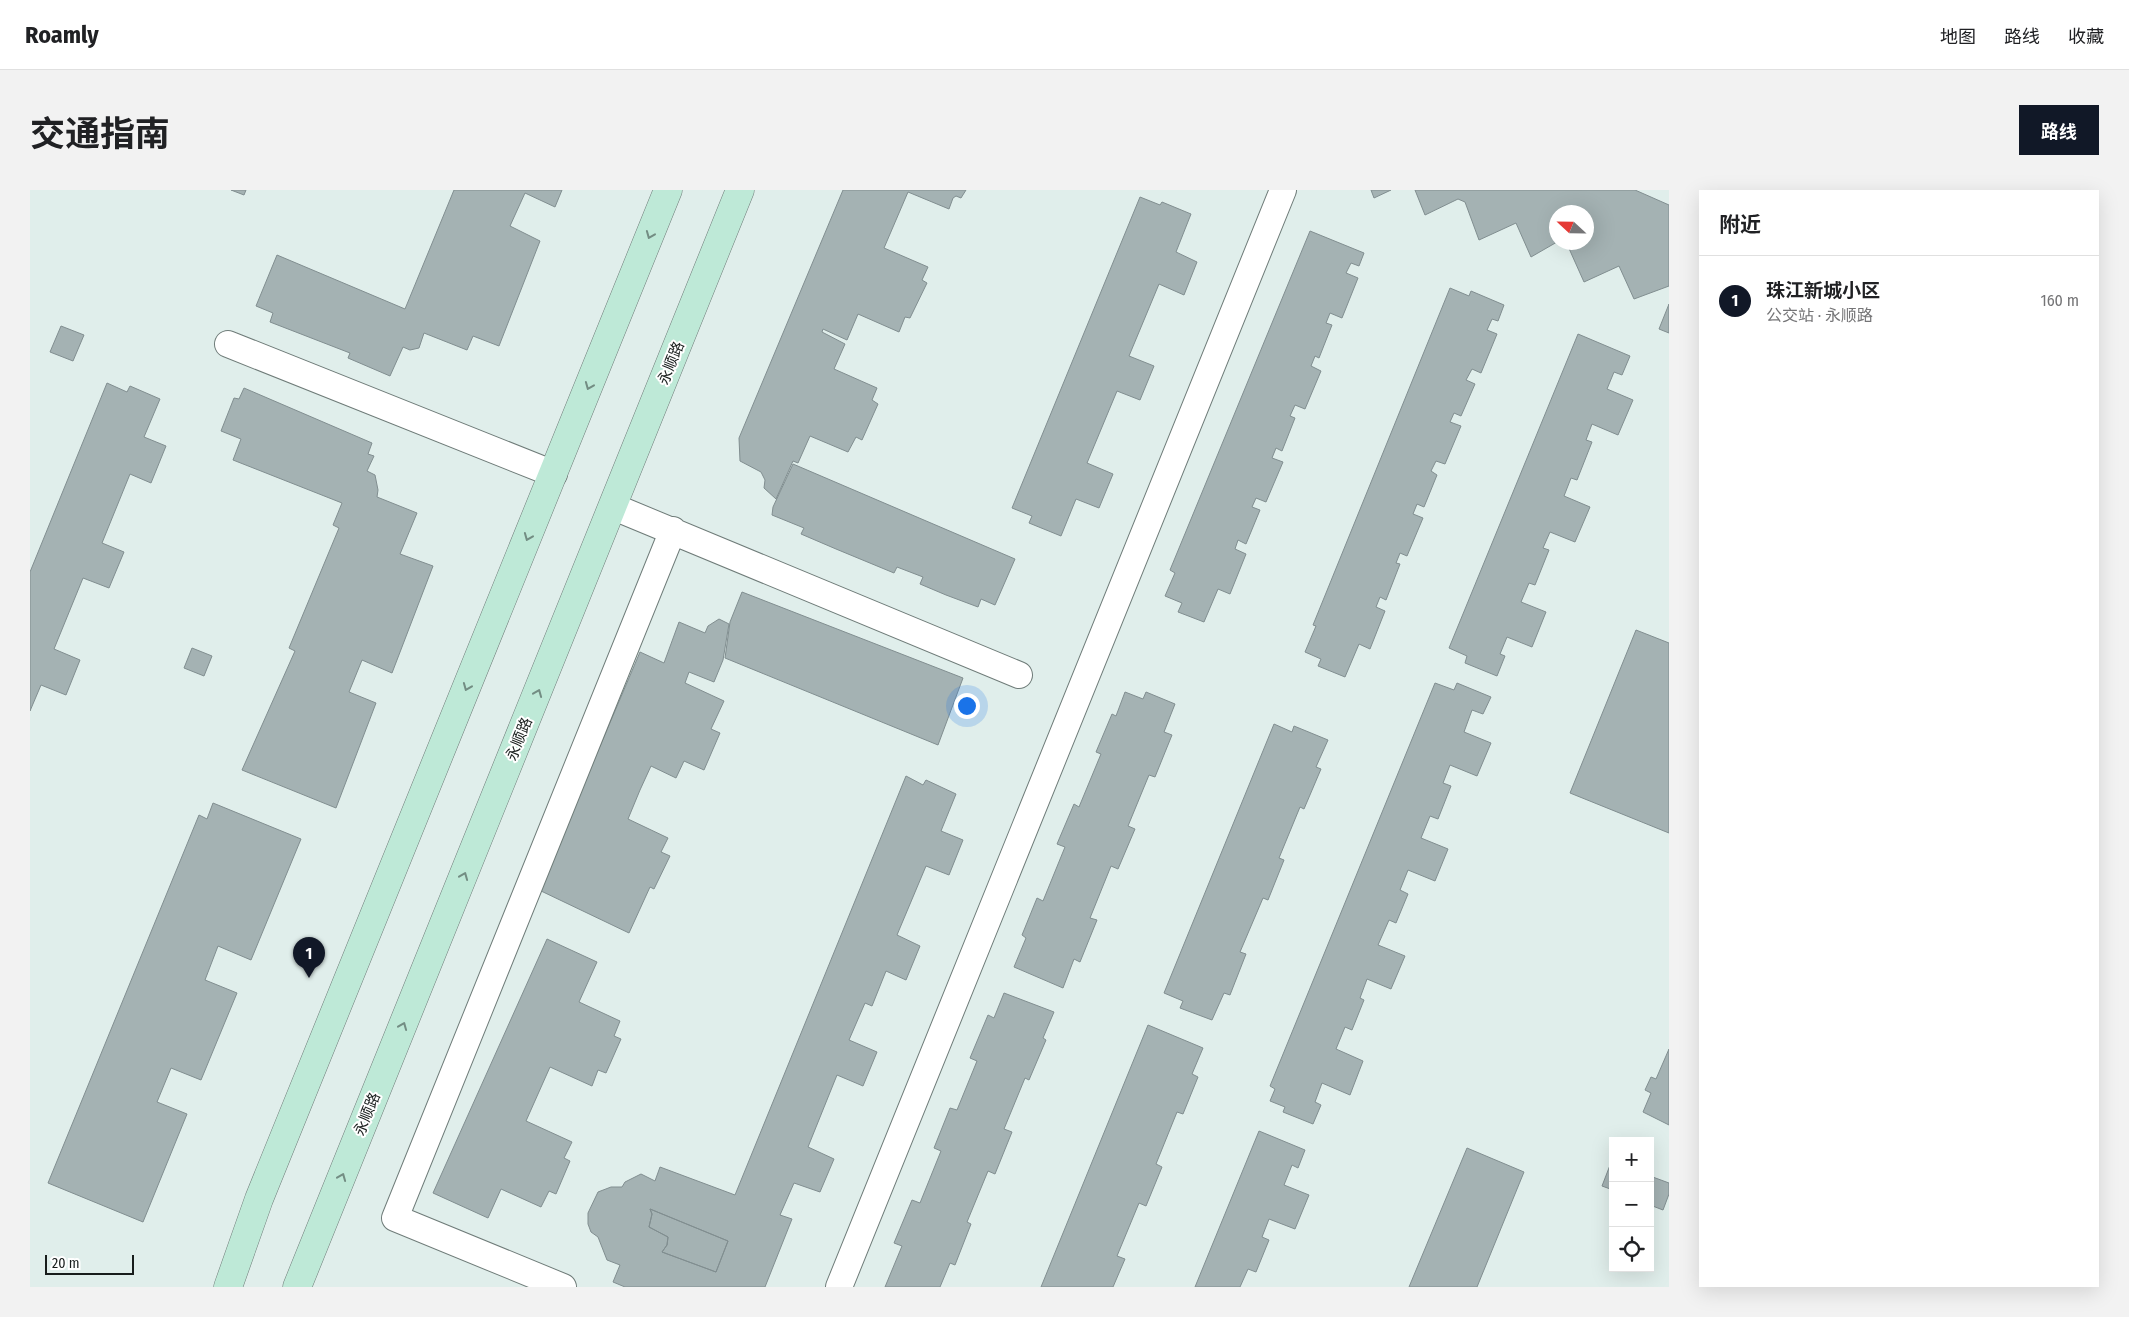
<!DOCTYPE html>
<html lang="zh">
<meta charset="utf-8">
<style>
:root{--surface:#fff;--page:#f2f2f2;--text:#202124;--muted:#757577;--line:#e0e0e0;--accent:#111827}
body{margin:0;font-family:"Fira Sans Condensed","Noto Sans SC",sans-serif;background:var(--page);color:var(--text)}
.controls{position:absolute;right:15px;bottom:15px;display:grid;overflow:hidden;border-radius:0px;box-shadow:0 5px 20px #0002}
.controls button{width:45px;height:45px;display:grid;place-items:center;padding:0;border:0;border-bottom:1px solid var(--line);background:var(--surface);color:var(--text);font:25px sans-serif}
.compass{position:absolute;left:1519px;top:15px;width:45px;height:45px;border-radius:50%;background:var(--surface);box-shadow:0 5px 20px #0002;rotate:292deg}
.scale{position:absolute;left:15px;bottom:12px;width:89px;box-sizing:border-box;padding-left:5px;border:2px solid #181d1c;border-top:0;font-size:14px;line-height:18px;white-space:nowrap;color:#181d1c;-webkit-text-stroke:4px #fff;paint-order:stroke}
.you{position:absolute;left:936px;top:515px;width:18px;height:18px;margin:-12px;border:4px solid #fff;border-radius:50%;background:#1a73e8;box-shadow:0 0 0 8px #1a73e833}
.badge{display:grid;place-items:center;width:32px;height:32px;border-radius:50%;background:var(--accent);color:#fff;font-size:16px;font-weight:700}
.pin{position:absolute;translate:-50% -41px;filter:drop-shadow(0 1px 2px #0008)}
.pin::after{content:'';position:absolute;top:26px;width:18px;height:15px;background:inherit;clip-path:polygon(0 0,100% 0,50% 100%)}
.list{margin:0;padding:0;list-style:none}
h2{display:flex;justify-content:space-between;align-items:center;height:65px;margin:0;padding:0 20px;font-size:21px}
h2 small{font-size:16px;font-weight:400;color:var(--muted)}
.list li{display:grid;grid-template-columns:32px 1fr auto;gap:15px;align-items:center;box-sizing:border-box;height:90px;padding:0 20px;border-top:1px solid var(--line)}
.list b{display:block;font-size:19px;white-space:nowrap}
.list p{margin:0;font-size:16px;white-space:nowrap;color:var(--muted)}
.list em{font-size:16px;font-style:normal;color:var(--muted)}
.icon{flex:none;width:28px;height:28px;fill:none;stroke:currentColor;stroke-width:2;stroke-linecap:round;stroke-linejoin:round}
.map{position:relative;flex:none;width:1639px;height:1097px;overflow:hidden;border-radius:0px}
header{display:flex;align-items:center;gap:30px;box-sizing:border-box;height:70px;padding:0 25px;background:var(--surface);border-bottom:1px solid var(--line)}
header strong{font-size:24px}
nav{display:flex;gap:28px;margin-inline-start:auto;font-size:18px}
.intro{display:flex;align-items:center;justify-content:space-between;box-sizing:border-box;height:120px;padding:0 30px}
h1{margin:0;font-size:35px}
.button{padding:12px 22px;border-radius:0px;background:var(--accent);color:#fff;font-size:18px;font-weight:700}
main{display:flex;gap:30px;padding:0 30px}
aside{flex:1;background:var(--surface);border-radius:0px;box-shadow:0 5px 20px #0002}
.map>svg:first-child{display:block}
.building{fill:#a4b2b3;stroke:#818e90;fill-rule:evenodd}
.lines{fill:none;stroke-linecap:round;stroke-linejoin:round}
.street-casing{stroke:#6f7c79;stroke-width:28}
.secondary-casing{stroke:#6f7c79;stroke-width:29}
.street{stroke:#fff;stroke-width:26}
.secondary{stroke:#bee9d7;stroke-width:28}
.oneway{stroke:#738d83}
.labels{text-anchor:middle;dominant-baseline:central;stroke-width:4;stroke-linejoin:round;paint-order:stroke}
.street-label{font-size:15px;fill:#181d1c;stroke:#fff}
</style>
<header>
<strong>Roamly</strong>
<nav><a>地图</a><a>路线</a><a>收藏</a></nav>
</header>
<div class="intro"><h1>交通指南</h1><a class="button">路线</a></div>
<main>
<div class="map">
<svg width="1639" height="1097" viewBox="0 0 1639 1097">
<rect width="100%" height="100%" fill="#e0eeeb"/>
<!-- building -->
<path class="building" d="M 201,0 L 216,0 L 214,5 Z
M 424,0 L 532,0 L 525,17 L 495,3 L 480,36 L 510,51 L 469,156 L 443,146 L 437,160 L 394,143 L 389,158 L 380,160 L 373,157 L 360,186 L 318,168 L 320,163 L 240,132 L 243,123 L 226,116 L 247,65 L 375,119 Z
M 813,0 L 936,0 L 931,8 L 926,6 L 923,8 L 919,19 L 878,2 L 854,58 L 898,77 L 892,90 L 897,93 L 880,128 L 875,127 L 869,142 L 828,124 L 817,150 L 793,139 L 792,142 L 815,154 L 804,179 L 847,198 L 842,210 L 848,214 L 832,250 L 826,247 L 818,262 L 780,246 L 768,273 L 763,271 L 746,309 L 734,298 L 735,290 L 731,282 L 710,271 L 709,248 Z
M 1341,0 L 1361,0 L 1344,8 Z
M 1385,0 L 1605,0 L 1639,15 L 1639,96 L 1604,109 L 1589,76 L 1554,92 L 1537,54 L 1534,52 L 1556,52 L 1556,22 L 1526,22 L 1527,52 L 1501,67 L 1486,33 L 1449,50 L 1435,12 L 1428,9 L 1395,25 Z
M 1110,7 L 1130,15 L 1132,12 L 1161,24 L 1146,62 L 1167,72 L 1154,105 L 1129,94 L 1099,166 L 1124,176 L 1110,210 L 1087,201 L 1057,273 L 1083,284 L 1069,318 L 1046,309 L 1031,346 L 999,333 L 1002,326 L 982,318 Z
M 1280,41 L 1334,63 L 1329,76 L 1321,73 L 1316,83 L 1328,88 L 1312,128 L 1300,123 L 1296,133 L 1302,135 L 1289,168 L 1285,166 L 1281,176 L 1291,181 L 1275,219 L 1265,215 L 1260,226 L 1265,228 L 1252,261 L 1246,258 L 1242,268 L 1253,272 L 1236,312 L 1226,308 L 1222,317 L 1230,320 L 1216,354 L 1208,350 L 1205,359 L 1216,364 L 1200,404 L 1188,399 L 1174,432 L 1148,422 L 1152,413 L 1135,406 L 1145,383 L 1140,380 Z
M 1420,98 L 1439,106 L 1441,101 L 1474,115 L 1468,131 L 1462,129 L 1457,140 L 1467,144 L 1451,183 L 1442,179 L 1436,190 L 1445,194 L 1431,226 L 1424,223 L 1420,232 L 1431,236 L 1415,274 L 1406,271 L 1401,281 L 1407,285 L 1394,317 L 1387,314 L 1383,324 L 1393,328 L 1377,366 L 1370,363 L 1366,373 L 1370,374 L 1356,410 L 1350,407 L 1346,417 L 1355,421 L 1340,459 L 1329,454 L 1315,487 L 1288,476 L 1291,469 L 1275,462 L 1286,436 L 1283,435 Z
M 1639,114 L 1639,143 L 1629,139 Z
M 31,136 L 54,145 L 43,171 L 20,162 Z
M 1548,144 L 1600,166 L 1592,185 L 1584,182 L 1577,199 L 1603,210 L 1588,245 L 1562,234 L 1556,250 L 1562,252 L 1547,290 L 1541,288 L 1534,306 L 1560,317 L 1545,352 L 1520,342 L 1513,358 L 1519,360 L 1505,395 L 1499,393 L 1491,412 L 1516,422 L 1502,457 L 1477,447 L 1470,464 L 1475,466 L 1467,486 L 1435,473 L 1437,466 L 1419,458 Z
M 77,193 L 97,202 L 100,196 L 130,209 L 114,247 L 136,256 L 121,293 L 100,284 L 72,353 L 94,362 L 79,398 L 53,388 L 24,459 L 50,470 L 36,505 L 11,495 L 0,521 L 0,382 Z
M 214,198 L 342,253 L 338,264 L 344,266 L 337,281 L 345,285 L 348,300 L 347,307 L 387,323 L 370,364 L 403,376 L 362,483 L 332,470 L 319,502 L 346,513 L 306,618 L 212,580 L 265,461 L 259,458 L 309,338 L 303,335 L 312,313 L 203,270 L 211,249 L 191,241 L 204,208 L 209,209 Z
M 763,274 L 985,369 L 965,415 L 951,409 L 948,417 L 916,405 L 890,394 L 893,387 L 867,377 L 864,383 L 806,359 L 771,344 L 774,338 L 742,325 L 743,317 Z
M 712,402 L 933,488 L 908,555 L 695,468 L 700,432 Z
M 689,429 L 699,434 L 693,470 L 684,492 L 659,482 L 655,493 L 694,511 L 681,539 L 690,543 L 674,580 L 654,571 L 646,588 L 621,576 L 610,600 L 598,629 L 638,648 L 631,662 L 640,666 L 624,699 L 620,697 L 599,743 L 509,700 L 610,462 L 634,473 L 649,432 L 675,443 L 678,436 Z
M 1606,440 L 1639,453 L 1639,643 L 1540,603 Z
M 162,458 L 182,466 L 174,486 L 154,478 Z
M 1405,493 L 1424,500 L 1427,493 L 1461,507 L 1453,524 L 1442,520 L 1434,542 L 1461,553 L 1447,586 L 1420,575 L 1413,593 L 1421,596 L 1408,629 L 1400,626 L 1391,648 L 1418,659 L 1405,691 L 1378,680 L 1370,700 L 1378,704 L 1366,733 L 1359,730 L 1348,755 L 1375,766 L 1361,799 L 1337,789 L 1330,808 L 1334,810 L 1322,840 L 1315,837 L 1306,859 L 1333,871 L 1320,905 L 1292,893 L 1285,912 L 1291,915 L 1283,934 L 1253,922 L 1255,917 L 1240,911 L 1245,899 L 1240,896 Z
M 1095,502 L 1113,509 L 1116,502 L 1145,514 L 1134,542 L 1142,545 L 1125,587 L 1119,585 L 1098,636 L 1105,639 L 1088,679 L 1081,676 L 1060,728 L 1067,730 L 1050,772 L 1044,769 L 1033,798 L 984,777 L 996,748 L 992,745 L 1007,708 L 1013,711 L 1035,657 L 1027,654 L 1044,614 L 1049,617 L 1071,564 L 1066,562 L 1082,524 L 1086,526 Z
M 1244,534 L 1262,542 L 1264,536 L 1298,550 L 1286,577 L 1291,579 L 1274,619 L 1270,617 L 1249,668 L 1254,670 L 1238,710 L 1233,708 L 1210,762 L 1216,764 L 1200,805 L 1194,803 L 1182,830 L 1150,818 L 1153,811 L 1134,803 Z
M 876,586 L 893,595 L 896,590 L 926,604 L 911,641 L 933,650 L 919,685 L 896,676 L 867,745 L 890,756 L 876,790 L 856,781 L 842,816 L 835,813 L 819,850 L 847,862 L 833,896 L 807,885 L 778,957 L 804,969 L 790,1002 L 764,993 L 750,1025 L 762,1029 L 735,1097 L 595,1097 L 583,1092 L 590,1075 L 577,1070 L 568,1047 L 561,1042 L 558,1034 L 558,1023 L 568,1002 L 581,997 L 592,997 L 595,992 L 611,984 L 625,991 L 630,977 L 705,1005 ZM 620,1019 L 698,1051 L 686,1082 L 632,1062 L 637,1055 L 638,1047 L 619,1037 L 622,1024 Z
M 183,613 L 271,649 L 221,770 L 188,756 L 175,790 L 207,803 L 171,890 L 141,878 L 127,912 L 157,924 L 113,1032 L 18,993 L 169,625 L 177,629 Z
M 517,749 L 567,772 L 549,812 L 590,831 L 584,846 L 591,849 L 576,883 L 568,880 L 562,896 L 520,877 L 496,931 L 542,952 L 534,968 L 540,971 L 526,1004 L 519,1001 L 511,1017 L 471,999 L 458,1028 L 403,1003 Z
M 974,803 L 1024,822 L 1013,848 L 1016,850 L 999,890 L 995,888 L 974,939 L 982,942 L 965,984 L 958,981 L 937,1032 L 941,1034 L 925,1075 L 920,1073 L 910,1097 L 855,1097 L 872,1056 L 864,1053 L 882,1010 L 890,1013 L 911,961 L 904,958 L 920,918 L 927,920 L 947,871 L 940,868 L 958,825 L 964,828 Z
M 1118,835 L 1173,858 L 1162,884 L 1168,887 L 1153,924 L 1147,922 L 1126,974 L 1132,977 L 1116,1016 L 1109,1013 L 1087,1066 L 1095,1069 L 1083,1097 L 1011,1097 Z
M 1639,859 L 1639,935 L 1613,922 L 1621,903 L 1615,900 L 1621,887 L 1626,889 Z
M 1229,941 L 1275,960 L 1268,978 L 1262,975 L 1254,995 L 1279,1005 L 1265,1039 L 1239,1029 L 1232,1047 L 1239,1050 L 1226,1082 L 1218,1079 L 1210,1097 L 1165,1097 Z
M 1437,958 L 1494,982 L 1447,1097 L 1379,1097 Z
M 1582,970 L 1583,970 L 1583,1000 L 1572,996 Z
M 1620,986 L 1639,993 L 1639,1004 L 1633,1020 L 1620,1015 Z
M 620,1019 L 698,1051 L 686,1082 L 632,1062 L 637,1055 L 638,1047 L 619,1037 L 622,1024 Z"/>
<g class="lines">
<defs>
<path id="street" d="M 198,154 L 524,284
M 584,317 L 989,485
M 533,1097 L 365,1028 L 643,340
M 809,1097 L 1253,0"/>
<path id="secondary" d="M 198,1097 L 229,1009 L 638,0
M 267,1097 L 710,0"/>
</defs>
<!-- street casing -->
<use href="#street" class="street-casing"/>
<!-- secondary casing -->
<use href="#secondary" class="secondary-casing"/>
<!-- street -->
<use href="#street" class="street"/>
<!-- secondary -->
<use href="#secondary" class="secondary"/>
</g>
<!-- one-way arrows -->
<defs><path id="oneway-chevron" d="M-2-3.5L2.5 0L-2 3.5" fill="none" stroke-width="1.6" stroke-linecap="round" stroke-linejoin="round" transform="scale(1.25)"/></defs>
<g class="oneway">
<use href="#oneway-chevron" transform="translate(620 45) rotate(112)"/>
<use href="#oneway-chevron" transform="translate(559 196) rotate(112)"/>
<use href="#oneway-chevron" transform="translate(498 347) rotate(112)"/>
<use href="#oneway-chevron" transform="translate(437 497) rotate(112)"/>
<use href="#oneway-chevron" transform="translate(508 503) rotate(-68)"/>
<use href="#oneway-chevron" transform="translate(434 686) rotate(-68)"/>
<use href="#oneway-chevron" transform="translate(373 836) rotate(-68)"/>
<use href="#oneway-chevron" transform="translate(312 987) rotate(-68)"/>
</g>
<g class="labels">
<!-- street labels -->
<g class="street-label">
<text transform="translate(641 173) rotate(-68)">永顺路</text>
<text transform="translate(489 549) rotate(-68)">永顺路</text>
<text transform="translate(337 924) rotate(-68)">永顺路</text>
</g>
</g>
</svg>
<div class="controls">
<button>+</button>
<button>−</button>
<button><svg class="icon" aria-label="locate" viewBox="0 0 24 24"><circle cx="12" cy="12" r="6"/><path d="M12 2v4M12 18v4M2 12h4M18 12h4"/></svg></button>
</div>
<svg class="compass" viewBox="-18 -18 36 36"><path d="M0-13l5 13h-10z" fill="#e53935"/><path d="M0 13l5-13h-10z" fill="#757577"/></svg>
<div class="scale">20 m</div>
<div class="you"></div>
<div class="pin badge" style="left:279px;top:788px">1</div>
</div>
<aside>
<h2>附近<small></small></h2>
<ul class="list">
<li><span class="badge">1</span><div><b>珠江新城小区</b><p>公交站 · 永顺路</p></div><em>160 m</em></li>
</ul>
</aside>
</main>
